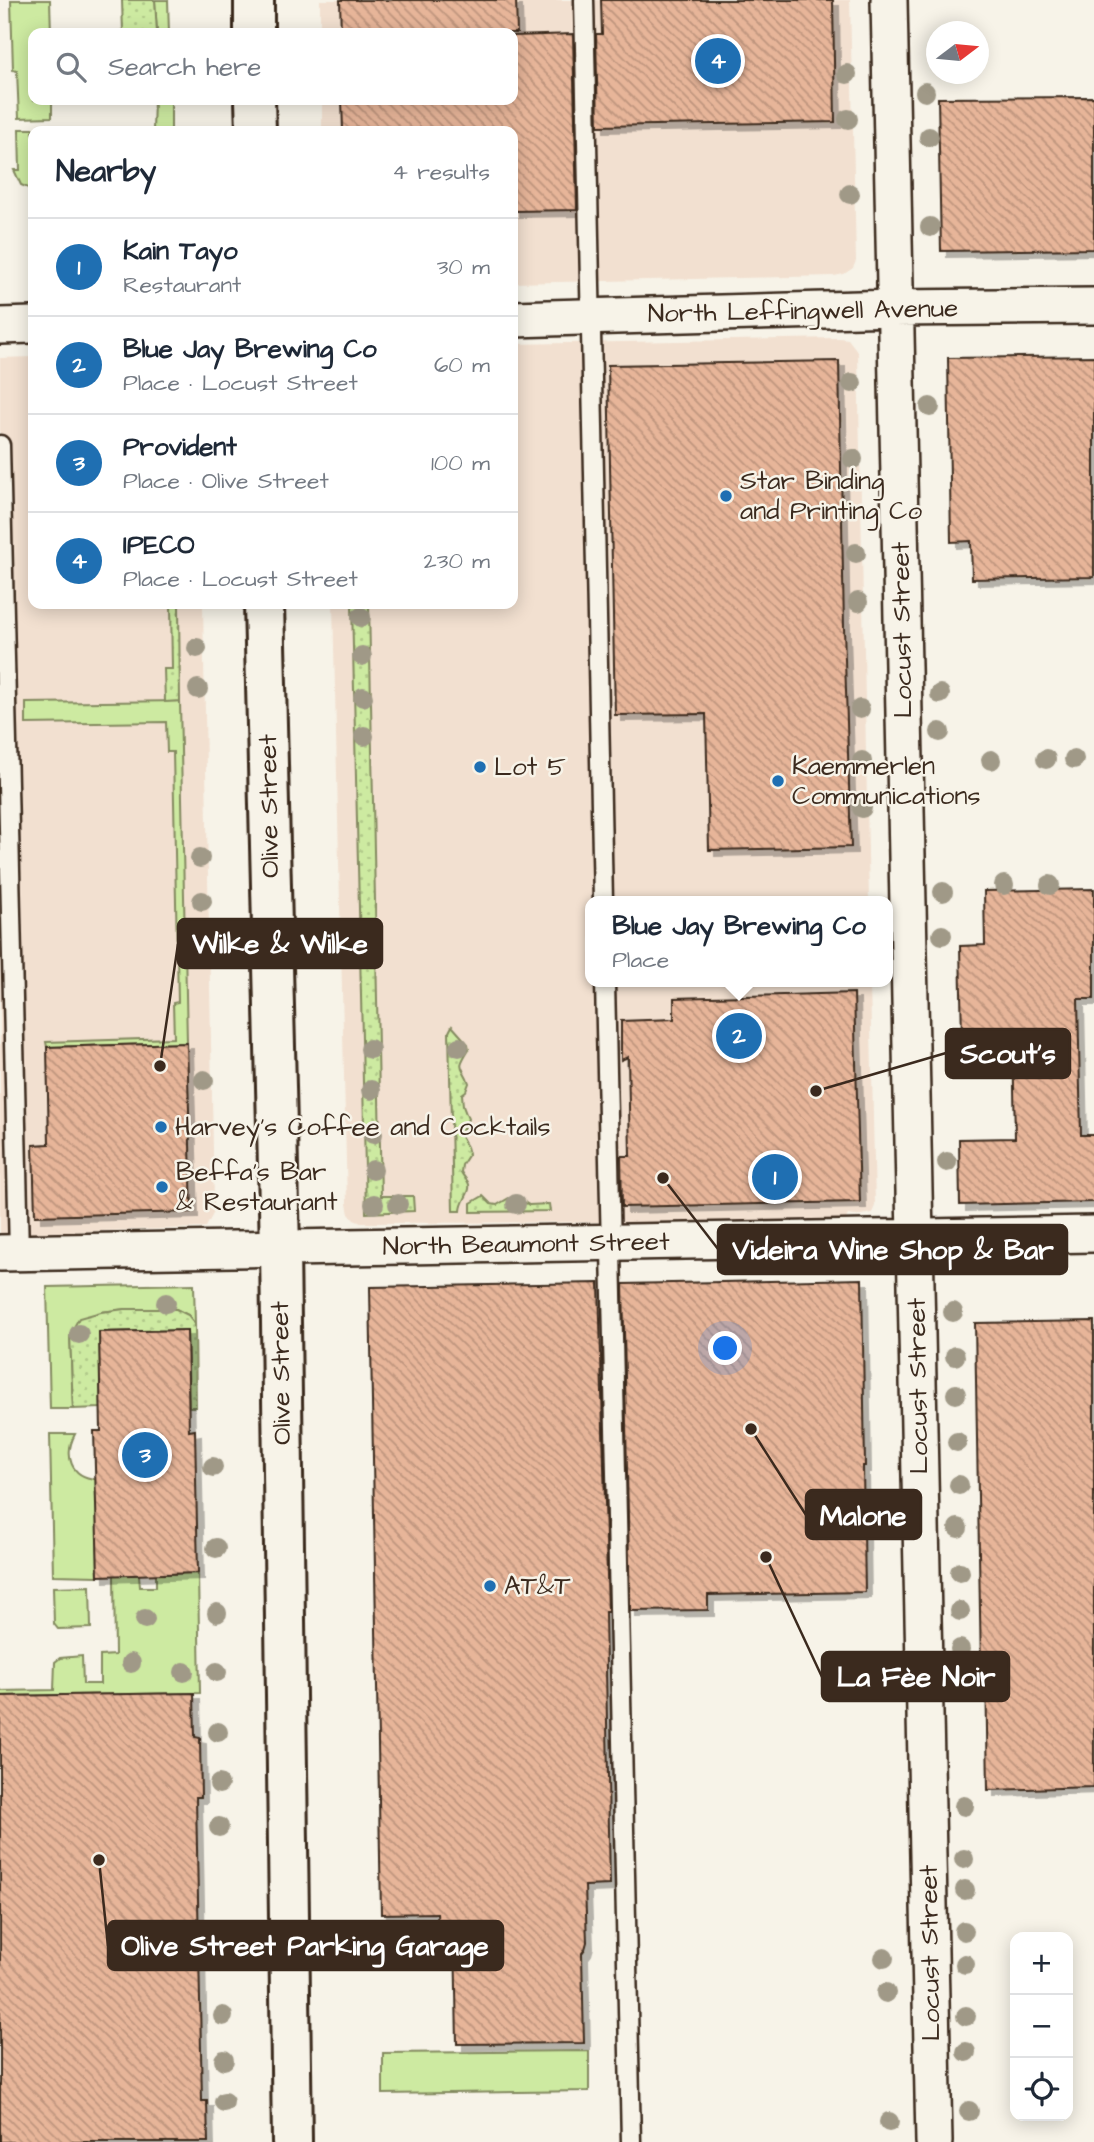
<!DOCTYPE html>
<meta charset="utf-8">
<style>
:root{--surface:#fff;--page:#f6f6f7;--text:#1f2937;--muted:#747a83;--line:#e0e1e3;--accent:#1f6fb2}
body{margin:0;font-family:"Architects Daughter",sans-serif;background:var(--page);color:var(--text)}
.controls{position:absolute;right:21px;bottom:21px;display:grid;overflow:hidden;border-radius:14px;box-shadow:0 4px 18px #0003}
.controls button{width:63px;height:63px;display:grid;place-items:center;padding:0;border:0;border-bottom:2px solid var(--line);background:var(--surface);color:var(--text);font:35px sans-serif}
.compass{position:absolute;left:926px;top:21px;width:63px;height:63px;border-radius:50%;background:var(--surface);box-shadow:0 4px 18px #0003;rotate:74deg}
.you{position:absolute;left:726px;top:1349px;width:24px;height:24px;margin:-18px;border:5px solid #fff;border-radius:50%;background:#1a73e8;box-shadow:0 0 0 10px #1a73e833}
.badge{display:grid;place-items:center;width:46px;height:46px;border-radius:50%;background:var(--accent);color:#fff;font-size:23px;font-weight:700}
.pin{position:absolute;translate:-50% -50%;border:4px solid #fff;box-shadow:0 2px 7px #0006}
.popup{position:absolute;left:585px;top:896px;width:308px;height:91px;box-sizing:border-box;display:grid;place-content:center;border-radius:14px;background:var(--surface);filter:drop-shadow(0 2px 5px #0005);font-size:23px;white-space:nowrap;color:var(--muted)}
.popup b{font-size:26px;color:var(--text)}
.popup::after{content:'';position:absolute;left:50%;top:100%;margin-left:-14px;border:14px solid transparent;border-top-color:var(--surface)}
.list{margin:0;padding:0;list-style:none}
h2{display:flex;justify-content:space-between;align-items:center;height:91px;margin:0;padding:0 28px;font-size:30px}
h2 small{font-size:23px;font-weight:400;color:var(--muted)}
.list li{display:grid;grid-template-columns:46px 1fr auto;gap:21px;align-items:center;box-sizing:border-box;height:98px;padding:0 28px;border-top:2px solid var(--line)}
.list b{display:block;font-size:26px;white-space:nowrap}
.list p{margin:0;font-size:23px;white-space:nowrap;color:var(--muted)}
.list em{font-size:23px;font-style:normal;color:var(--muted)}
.icon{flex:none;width:38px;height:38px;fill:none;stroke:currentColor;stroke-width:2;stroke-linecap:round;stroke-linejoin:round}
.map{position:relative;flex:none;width:1094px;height:2142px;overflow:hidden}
.search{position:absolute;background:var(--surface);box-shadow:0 4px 18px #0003;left:28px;top:28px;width:490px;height:77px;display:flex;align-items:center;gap:18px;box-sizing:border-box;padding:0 24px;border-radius:14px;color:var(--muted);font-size:26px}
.panel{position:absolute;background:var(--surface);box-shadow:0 4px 18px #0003;left:28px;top:126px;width:490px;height:483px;border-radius:14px}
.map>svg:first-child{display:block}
.built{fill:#f2e0d0}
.grass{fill:#cdeaa1;stroke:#848a60;stroke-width:2}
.garden{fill:url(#garden-dots);stroke:#848a60;stroke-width:2}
.building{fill:url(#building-back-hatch);stroke:#3b2a1e;stroke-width:2;filter:url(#shadow)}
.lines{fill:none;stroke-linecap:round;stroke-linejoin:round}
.lane-casing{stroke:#3b2a1e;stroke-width:23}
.street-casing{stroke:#3b2a1e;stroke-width:40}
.secondary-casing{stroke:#3b2a1e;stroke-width:44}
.lane{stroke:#f7f3e8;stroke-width:18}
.street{stroke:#f7f3e8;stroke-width:35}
.secondary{stroke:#f7f3e8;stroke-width:38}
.tree{fill:#a09987}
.poi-dot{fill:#1f6fb2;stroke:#f7f3e8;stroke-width:2.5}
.labels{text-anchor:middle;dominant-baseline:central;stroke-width:5;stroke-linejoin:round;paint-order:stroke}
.street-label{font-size:26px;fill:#3b2a1e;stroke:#f7f3e8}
.poi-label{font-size:26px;fill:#3b2a1e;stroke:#f7f3e8;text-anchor:start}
.leader{fill:none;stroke:#3b2a1e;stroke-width:2.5}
.callout-dot{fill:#3b2a1e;stroke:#f7f3e8;stroke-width:2.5}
.callout{fill:#3b2a1e;stroke:#3b2a1e;stroke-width:2.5}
.callout-label{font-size:28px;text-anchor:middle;font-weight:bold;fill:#fff}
</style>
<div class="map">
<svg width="1094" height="2142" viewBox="0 0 1094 2142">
<defs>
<pattern id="garden-dots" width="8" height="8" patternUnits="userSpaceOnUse" patternTransform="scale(1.75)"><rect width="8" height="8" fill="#cdeaa1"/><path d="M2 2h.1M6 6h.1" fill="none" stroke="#b1c98a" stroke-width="1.8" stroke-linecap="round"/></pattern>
<pattern id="building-back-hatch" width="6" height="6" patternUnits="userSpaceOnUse" patternTransform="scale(1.75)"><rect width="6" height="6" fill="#e7b599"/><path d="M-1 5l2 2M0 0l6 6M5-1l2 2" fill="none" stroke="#bc937c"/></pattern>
<filter id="shadow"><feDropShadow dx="6" dy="6" stdDeviation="0" flood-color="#0004"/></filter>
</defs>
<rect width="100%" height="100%" fill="#f7f3e8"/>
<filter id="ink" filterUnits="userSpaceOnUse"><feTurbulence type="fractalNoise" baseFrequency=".0143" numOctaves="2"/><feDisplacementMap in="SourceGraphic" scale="14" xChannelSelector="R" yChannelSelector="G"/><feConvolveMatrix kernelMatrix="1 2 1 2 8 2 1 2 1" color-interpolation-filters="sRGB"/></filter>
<g filter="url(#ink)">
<!-- built -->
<path class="built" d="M 320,0 L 850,0 L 856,261 L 853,268 L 844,274 L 834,276 L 513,283 L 513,131 L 322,131 L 322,100 L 513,100 L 513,33 L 320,33 Z
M 839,338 L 848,339 L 858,352 L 869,901 L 590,901 L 590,982 L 870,982 L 875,1206 L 872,1213 L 855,1216 L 848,1215 L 845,1221 L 647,1227 L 636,1222 L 361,1223 L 354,1220 L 349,1214 L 347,1204 L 333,604 L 513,604 L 513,344 Z
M 33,357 L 33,604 L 203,604 L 214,1205 L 213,1214 L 206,1227 L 198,1228 L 0,1234 L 0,358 Z"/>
<!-- grass -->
<path class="grass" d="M 11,0 L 50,0 L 51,33 L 33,33 L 33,100 L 52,100 L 52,117 L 19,118 L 17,71 L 13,70 Z
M 155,0 L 168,0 L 169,33 L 157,33 Z
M 154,100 L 171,100 L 171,131 L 153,131 Z
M 19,129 L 53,129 L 53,131 L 33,131 L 33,190 L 21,185 L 14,170 L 20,170 Z
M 180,701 L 187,1043 L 47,1047 L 46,1042 L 174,1038 L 173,1003 L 178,1002 L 173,752 L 167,752 L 166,722 L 26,724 L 26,703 Z
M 194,1284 L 195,1324 L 188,1315 L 176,1309 L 125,1309 L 101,1312 L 70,1334 L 73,1409 L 50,1409 L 47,1287 Z
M 50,1434 L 75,1434 C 64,1455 70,1477 96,1479 L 98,1576 L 53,1575 Z
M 198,1573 L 200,1693 L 0,1696 L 0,1691 L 54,1690 L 55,1662 L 60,1658 L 82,1656 L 83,1684 L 100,1684 L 100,1656 L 115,1655 L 114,1575 L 139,1575 L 140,1587 L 156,1587 L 156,1574 Z
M 90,1586 L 91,1628 L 58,1629 L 54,1624 L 53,1587 Z
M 589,2051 L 589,2091 L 383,2094 L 383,2053 Z"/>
<!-- garden -->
<path class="garden" d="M 122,0 L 155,0 L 157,33 L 123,33 Z
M 171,604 L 179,604 L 180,701 L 165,702 L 164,669 L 172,669 Z
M 352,604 L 369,604 L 381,1196 L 413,1196 L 414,1211 L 366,1213 Z
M 452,1026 L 468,1044 L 469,1049 C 455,1071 463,1064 469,1083 L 466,1091 L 462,1094 L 463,1106 L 468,1119 L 460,1135 L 467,1147 L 469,1154 L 462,1165 L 461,1172 C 463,1176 466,1179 468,1182 C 473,1191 461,1200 461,1211 L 453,1211 L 449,1032 Z
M 483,1196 L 491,1204 L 497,1205 L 509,1198 L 516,1197 L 529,1205 L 549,1204 L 550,1211 L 471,1212 L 471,1203 Z
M 125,1309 L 176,1309 L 188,1315 L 195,1324 L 196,1407 L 189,1407 L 187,1330 L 99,1332 L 101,1408 L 73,1409 L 70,1334 L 79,1318 L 101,1312 Z"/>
<!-- building -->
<path class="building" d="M 340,0 L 516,0 L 517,33 L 341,33 Z
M 601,0 L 833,0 L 835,122 L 598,126 L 596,34 L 602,34 Z
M 573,34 L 577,210 L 513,211 L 513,131 L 343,131 L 342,100 L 513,100 L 513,36 Z
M 1094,97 L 1094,249 L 941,251 L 938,98 Z
M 1094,356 L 1094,577 L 972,579 L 971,541 L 951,542 L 948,358 Z
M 839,361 L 844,628 L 851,847 L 709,850 L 706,714 L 615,715 L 608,365 Z
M 1094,889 L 1094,999 L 1078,999 L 1081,1135 L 1094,1135 L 1094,1202 L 960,1205 L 959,1139 L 1015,1138 L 1013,1038 L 962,1038 L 960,946 L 985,945 L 984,891 Z
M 854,993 L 860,1202 L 622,1207 L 621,1156 L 630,1156 L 628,1057 L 621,1060 L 621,1021 L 674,1019 L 674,998 Z
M 187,1043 L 192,1212 L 35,1216 L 33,1145 L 49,1144 L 47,1047 Z
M 862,1279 L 865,1466 L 863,1466 L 865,1592 L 708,1595 L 708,1610 L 630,1611 L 623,1284 Z
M 599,1283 L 608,1612 L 605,1612 L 610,1885 L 585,1886 L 587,1942 L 585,1949 L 582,1953 L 584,2043 L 457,2044 L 455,1933 L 438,1933 L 437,1913 L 381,1914 L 370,1287 Z
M 1094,1321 L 1094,1787 L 988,1790 L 986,1669 L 981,1669 L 975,1323 Z
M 187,1330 L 189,1431 L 195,1430 L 198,1573 L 98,1576 L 94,1431 L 101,1431 L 99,1332 Z
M 194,1693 L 195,1737 L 200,1738 L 201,1797 L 196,1797 L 202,2101 L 207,2101 L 208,2142 L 0,2142 L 0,1696 Z"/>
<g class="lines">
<defs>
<path id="lane" d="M 584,0 L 603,901
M 0,445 L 19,1253
M 605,982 L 631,2142"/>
<path id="street" d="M 889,0 L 934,2142
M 513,319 L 894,308 L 1094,306
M 0,326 L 33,325
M 0,1253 L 1094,1234"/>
<path id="secondary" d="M 254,0 L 254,33
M 255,100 L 256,131
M 264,604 L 280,1248 L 292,2142"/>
</defs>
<!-- lane casing -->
<use href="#lane" class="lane-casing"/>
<!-- street casing -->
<use href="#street" class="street-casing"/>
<!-- secondary casing -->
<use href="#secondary" class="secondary-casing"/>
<!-- lane -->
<use href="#lane" class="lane"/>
<!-- street -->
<use href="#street" class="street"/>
<!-- secondary -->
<use href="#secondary" class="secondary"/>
</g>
<!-- trees -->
<g class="tree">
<circle cx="847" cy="74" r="10"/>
<circle cx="925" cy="92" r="10"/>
<circle cx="848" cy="119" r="10"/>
<circle cx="929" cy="137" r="10"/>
<circle cx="850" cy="194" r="10"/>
<circle cx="930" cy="227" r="10"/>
<circle cx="852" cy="383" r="10"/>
<circle cx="930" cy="407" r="10"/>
<circle cx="853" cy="459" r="10"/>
<circle cx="856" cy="553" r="10"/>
<circle cx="858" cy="602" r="10"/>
<circle cx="361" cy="617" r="10"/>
<circle cx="197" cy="648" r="10"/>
<circle cx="362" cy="656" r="10"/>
<circle cx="198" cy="689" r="10"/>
<circle cx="940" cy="694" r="10"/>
<circle cx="363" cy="697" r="10"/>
<circle cx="860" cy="709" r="10"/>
<circle cx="940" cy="732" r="10"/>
<circle cx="364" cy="736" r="10"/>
<circle cx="1046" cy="759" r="10"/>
<circle cx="1074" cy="759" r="10"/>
<circle cx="991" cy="760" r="10"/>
<circle cx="862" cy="761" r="10"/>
<circle cx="862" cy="808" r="10"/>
<circle cx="200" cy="858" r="10"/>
<circle cx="1004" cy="885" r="10"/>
<circle cx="1050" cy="885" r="10"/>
<circle cx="943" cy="892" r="10"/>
<circle cx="202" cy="901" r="10"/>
<circle cx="942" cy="935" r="10"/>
<circle cx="459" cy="1047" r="10"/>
<circle cx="370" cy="1049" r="10"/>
<circle cx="976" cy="1060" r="10"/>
<circle cx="204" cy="1080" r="10"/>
<circle cx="371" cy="1090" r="10"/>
<circle cx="373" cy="1134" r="10"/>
<circle cx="947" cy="1162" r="10"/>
<circle cx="373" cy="1170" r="10"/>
<circle cx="374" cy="1204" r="10"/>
<circle cx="398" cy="1204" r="10"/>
<circle cx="516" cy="1204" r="10"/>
<circle cx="166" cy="1303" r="10"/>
<circle cx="953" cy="1312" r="10"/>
<circle cx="79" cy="1334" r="10"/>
<circle cx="955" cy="1356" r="10"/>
<circle cx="956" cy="1394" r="10"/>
<circle cx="957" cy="1442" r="10"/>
<circle cx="213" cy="1467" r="10"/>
<circle cx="959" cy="1485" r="10"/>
<circle cx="958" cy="1528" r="10"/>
<circle cx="216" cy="1548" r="10"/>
<circle cx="960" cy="1572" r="10"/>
<circle cx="960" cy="1611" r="10"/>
<circle cx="217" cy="1613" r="10"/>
<circle cx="145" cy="1619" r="10"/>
<circle cx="960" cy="1649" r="10"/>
<circle cx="131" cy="1663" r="10"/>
<circle cx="184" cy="1672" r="10"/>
<circle cx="217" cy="1672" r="10"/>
<circle cx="218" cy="1732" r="10"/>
<circle cx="219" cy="1784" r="10"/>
<circle cx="964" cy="1806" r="10"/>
<circle cx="219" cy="1827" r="10"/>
<circle cx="964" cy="1859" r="10"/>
<circle cx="965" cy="1890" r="10"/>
<circle cx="964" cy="1931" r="10"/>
<circle cx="884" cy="1958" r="10"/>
<circle cx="965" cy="1964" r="10"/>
<circle cx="886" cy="1993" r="10"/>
<circle cx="223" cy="2016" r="10"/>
<circle cx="966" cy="2016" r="10"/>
<circle cx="966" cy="2052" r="10"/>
<circle cx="224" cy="2060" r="10"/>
<circle cx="224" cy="2102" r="10"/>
<circle cx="969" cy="2111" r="10"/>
<circle cx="889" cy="2122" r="10"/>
</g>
</g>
<!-- markers -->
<g class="poi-dot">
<circle cx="726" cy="496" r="7"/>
<circle cx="480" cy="767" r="7"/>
<circle cx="778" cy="781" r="7"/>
<circle cx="161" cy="1127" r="7"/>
<circle cx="162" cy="1187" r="7"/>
<circle cx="490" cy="1586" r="7"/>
</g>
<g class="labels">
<!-- street labels -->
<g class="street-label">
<text transform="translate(803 311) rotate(-1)">North Leffingwell Avenue</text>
<text transform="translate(902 630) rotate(-91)">Locust Street</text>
<text transform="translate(269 806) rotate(-91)">Olive Street</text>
<text transform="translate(526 1244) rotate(-1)">North Beaumont Street</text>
<text transform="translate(281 1373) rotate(-91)">Olive Street</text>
<text transform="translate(918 1386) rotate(-91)">Locust Street</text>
<text transform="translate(930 1953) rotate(-91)">Locust Street</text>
</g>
<!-- poi labels -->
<g class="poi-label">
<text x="740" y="481">Star Binding<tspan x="740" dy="30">and Printing Co</tspan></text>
<text x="792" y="766">Kaemmerlen<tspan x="792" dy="30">Communications</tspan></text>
<text x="494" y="767">Lot 5</text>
<text x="175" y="1127">Harvey's Coffee and Cocktails</text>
<text x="176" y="1172">Beffa's Bar<tspan x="176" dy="30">&amp; Restaurant</tspan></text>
<text x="504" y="1586">AT&amp;T</text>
</g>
</g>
<!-- callouts -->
<path class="leader" d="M160 1066L178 944M816 1091L946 1053M663 1178L718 1249M751 1429L806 1515M766 1557L822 1677M99 1860L108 1946"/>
<g class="callout-dot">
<circle cx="160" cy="1066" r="7"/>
<circle cx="816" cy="1091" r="7"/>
<circle cx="663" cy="1178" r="7"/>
<circle cx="751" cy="1429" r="7"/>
<circle cx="766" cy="1557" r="7"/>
<circle cx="99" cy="1860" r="7"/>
</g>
<g class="callout">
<rect x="178" y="919" width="204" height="49" rx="7"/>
<rect x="946" y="1029" width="124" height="49" rx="7"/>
<rect x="718" y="1225" width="349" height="49" rx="7"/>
<rect x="806" y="1490" width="115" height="49" rx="7"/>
<rect x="822" y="1652" width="187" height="49" rx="7"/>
<rect x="108" y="1921" width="395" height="49" rx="7"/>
</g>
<g class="callout-label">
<text x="280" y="953">Wilke &amp; Wilke</text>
<text x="1008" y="1063">Scout's</text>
<text x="893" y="1259">Videira Wine Shop &amp; Bar</text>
<text x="863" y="1525">Malone</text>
<text x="916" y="1686">La Fèe Noir</text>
<text x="305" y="1955">Olive Street Parking Garage</text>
</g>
</svg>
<div class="controls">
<button>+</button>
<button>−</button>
<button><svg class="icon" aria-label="locate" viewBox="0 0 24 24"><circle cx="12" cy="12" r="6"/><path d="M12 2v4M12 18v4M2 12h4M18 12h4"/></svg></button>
</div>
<svg class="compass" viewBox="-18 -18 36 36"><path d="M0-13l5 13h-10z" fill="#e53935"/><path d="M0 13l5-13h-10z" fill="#747a83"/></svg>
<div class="you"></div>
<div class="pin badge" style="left:775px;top:1177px">1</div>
<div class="pin badge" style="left:739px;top:1036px">2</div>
<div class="popup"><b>Blue Jay Brewing Co</b>Place</div>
<div class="pin badge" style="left:145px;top:1455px">3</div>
<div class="pin badge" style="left:718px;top:61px">4</div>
<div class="search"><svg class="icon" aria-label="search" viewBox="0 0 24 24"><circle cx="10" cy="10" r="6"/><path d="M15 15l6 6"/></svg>Search here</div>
<section class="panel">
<h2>Nearby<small>4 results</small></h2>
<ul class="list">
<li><span class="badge">1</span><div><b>Kain Tayo</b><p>Restaurant</p></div><em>30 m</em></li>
<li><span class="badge">2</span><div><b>Blue Jay Brewing Co</b><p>Place · Locust Street</p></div><em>60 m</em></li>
<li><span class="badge">3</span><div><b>Provident</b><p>Place · Olive Street</p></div><em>100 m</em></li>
<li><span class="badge">4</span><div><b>IPECO</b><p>Place · Locust Street</p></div><em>230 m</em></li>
</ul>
</section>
</div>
